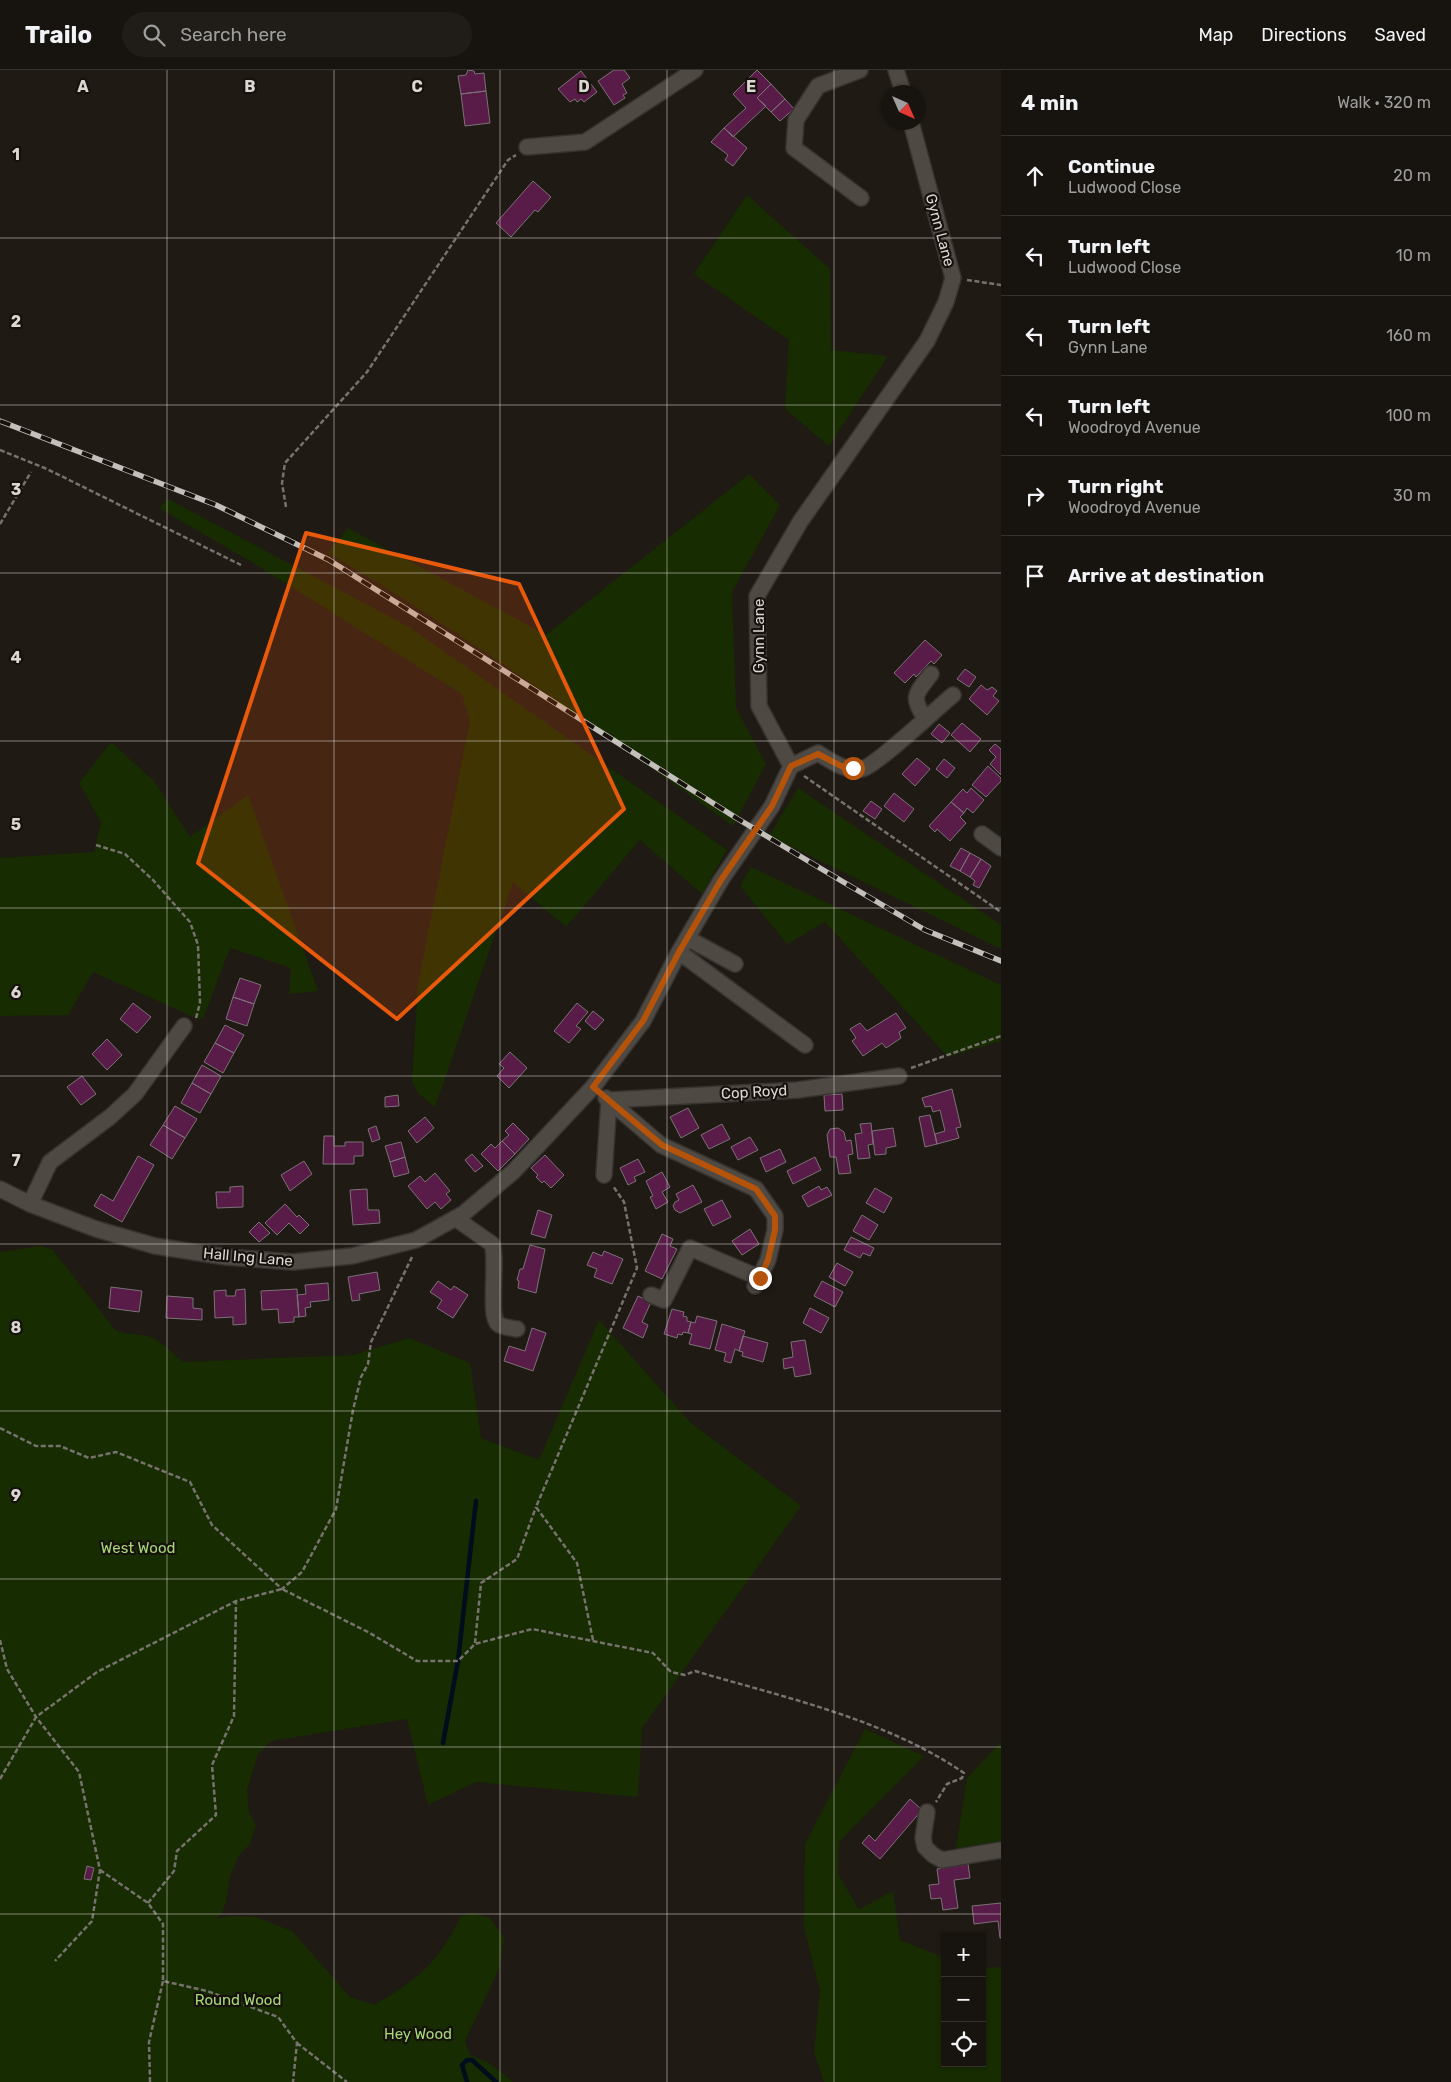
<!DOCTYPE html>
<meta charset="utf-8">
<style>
:root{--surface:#17140f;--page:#201d18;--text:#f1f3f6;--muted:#9e9e9e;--line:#36332f}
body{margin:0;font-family:Rubik,sans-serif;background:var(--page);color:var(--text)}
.controls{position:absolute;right:15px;bottom:15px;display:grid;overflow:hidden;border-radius:0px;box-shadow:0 1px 4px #0004}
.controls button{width:45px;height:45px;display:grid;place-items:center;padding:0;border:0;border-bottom:1px solid var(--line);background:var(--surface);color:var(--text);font:25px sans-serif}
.compass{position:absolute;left:881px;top:15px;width:45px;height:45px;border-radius:50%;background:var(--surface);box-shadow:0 1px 4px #0004;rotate:135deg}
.stop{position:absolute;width:15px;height:15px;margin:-11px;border:4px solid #b45309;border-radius:50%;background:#fff}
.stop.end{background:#b45309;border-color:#fff;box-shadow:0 1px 5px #0008}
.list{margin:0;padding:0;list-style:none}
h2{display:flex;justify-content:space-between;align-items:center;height:65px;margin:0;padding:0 20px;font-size:21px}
h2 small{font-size:16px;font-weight:400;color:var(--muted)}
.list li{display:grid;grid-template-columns:32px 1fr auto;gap:15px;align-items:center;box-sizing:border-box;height:80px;padding:0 20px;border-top:1px solid var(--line)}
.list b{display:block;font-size:19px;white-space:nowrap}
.list p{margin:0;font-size:16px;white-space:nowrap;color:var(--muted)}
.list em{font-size:16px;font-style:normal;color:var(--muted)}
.icon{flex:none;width:28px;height:28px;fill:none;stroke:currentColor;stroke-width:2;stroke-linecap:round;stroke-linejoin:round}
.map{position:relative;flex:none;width:1001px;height:2012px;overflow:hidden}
header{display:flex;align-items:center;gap:30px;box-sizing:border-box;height:70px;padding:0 25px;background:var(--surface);border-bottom:1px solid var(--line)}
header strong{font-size:24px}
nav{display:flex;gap:28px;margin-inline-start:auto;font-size:18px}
.search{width:350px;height:45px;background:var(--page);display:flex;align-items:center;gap:12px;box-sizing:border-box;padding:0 18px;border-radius:28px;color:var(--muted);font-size:19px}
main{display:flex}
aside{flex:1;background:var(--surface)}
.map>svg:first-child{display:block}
.green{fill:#172c00}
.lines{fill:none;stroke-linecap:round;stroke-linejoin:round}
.stream{stroke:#000d1c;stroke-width:4.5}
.building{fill:#591b47;stroke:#7b7277}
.minor-casing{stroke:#373330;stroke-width:18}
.path{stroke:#77726d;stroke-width:2.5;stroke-dasharray:5 2.5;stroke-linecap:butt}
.minor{stroke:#4f4943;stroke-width:15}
.rail-casing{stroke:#c3bfbb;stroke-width:5.5}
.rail{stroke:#16110c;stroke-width:4;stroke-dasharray:11;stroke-linecap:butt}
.route{stroke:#b45309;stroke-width:6}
.marked{fill:#e8590c;fill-opacity:0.2;stroke:#e8590c;stroke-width:4;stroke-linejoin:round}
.grid{fill:none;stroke:#dbd7d3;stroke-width:1;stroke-opacity:0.55}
.labels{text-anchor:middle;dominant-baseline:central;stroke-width:4.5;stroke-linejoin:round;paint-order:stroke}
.street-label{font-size:15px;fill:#dbd7d3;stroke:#16110c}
.park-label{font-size:15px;fill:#a5d777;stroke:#16110c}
.grid-label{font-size:16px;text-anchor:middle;font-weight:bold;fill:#dbd7d3;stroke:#16110c;stroke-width:4.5;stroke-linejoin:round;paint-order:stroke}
</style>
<header>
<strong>Trailo</strong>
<div class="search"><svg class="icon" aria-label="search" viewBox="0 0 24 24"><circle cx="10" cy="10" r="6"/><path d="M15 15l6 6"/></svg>Search here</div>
<nav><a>Map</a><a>Directions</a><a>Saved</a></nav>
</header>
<main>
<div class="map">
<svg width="1001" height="2012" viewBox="0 0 1001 2012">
<rect width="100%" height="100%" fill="#1f1a14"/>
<!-- green -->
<path class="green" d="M 747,125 L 830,199 L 831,280 L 888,286 L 829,376 L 785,339 L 789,270 L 694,204 Z
M 749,404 L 780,435 L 732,522 L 736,638 L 766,694 L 733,756 C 600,662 469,565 328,483 L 348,458 L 546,565 Z
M 168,429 L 409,557 L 727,780 L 702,824 L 640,770 L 566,857 L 513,812 L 435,1037 L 418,1023 L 412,1011 L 418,914 L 470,651 L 462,624 L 258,496 L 159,438 Z
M 111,672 L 154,711 L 190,767 L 248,725 L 318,921 L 289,924 L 291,898 L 230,878 L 203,949 L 196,948 L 93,902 L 68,945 L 0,946 L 0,788 L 94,782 L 101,752 L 79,713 Z
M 798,718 L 1001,855 L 1001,879 L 769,766 Z
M 751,797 L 1001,915 L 1001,971 L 948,987 L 825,852 L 787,874 L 740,816 Z
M 40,1176 L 53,1180 L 115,1260 C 128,1266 143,1262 155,1269 C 163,1273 175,1286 184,1292 L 353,1285 L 409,1268 L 470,1293 L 481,1368 L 539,1390 L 599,1250 L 690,1352 L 801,1436 L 642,1658 L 638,1727 L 476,1712 L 428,1735 L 407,1649 L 271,1671 L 258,1684 L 247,1720 L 249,1743 L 256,1755 L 250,1774 L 239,1785 L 230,1806 L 226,1832 L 221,1845 L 213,1849 L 232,1846 L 256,1847 L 292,1861 L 350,1927 L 374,1935 C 418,1909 438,1894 461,1846 L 471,1843 L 490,1848 L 504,1868 L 499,1899 L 465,1971 L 470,1985 L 488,1992 L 513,2012 L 0,2012 L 0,1182 Z
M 865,1659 L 924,1686 L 839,1772 L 838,1804 L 859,1839 L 893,1821 L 900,1870 L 945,1888 L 945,1993 L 982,1993 L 982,1898 L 1001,1897 L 1001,2012 L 824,2012 L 814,1982 L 820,1921 L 804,1857 L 805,1774 Z
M 1001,1672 L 1001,1771 L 956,1779 L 967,1708 Z"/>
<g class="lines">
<!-- stream -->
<path class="stream" d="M 443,1673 L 458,1591 L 476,1431
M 467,2012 L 462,1995 L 467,1990 L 472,1990 L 496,2012"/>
</g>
<!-- building -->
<path class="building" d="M 468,0 L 474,1 L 475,4 L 484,3 L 486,21 L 461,24 L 458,6 L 466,5 Z
M 614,0 L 624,0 L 630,8 L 622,14 L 627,23 L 623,25 L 625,28 L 614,35 L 598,11 Z
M 757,0 L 771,14 L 757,28 L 766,36 L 733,67 L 724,58 L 746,38 L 733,24 Z
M 581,1 L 597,22 L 584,32 L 581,29 L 577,32 L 575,29 L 570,32 L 558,19 Z
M 771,14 L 785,29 L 771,42 L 757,28 Z
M 486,21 L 490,53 L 465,56 L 461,24 Z
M 785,29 L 794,39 L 780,51 L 771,42 Z
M 724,58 L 747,78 L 733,96 L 725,90 L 728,85 L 711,72 Z
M 533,111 L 551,127 L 538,142 L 535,140 L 511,167 L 496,153 Z
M 925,570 L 942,585 L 934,594 L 931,591 L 916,607 L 914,604 L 905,613 L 894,603 Z
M 965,599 L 976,607 L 969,617 L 957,609 Z
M 981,615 L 987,620 L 992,617 L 997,621 L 993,626 L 999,631 L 987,645 L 969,629 Z
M 962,653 L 981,669 L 970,682 L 951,665 Z
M 939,654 L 950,663 L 942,673 L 931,664 Z
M 995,674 L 1001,679 L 1001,705 L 990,694 L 996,687 L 989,680 Z
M 917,688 L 930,699 L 915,716 L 902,704 Z
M 944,689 L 955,698 L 947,708 L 936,699 Z
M 988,696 L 1001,708 L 1001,711 L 986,727 L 972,715 Z
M 971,718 L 984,730 L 973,743 L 967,738 L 964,743 L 951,732 L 963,719 L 967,723 Z
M 894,723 L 914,739 L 904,752 L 884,736 Z
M 871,731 L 882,739 L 875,749 L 863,741 Z
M 951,732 L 964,743 L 960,747 L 966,753 L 950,771 L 937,759 L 935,762 L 929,756 Z
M 961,778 L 970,783 L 960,801 L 950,796 Z
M 970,783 L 981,789 L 970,807 L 960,801 Z
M 981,789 L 991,796 L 979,818 L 973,815 L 975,811 L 970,807 Z
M 240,908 L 261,915 L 254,934 L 233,927 Z
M 233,927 L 254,934 L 247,956 L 226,949 Z
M 133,933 L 151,947 L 137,963 L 120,949 Z
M 577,933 L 588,942 L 576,956 L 581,959 L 569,973 L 554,961 Z
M 593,941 L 604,950 L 595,960 L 585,951 Z
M 896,943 L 906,958 L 899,962 L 901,968 L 886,978 L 882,973 L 863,986 L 852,971 L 856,968 L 850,959 L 860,953 L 867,961 Z
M 225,955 L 244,965 L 234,983 L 215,973 Z
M 107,969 L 122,985 L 107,1000 L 92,984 Z
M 215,973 L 234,983 L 223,1003 L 204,992 Z
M 510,982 L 527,998 L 509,1018 L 497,1006 L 504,998 L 499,994 Z
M 202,995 L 221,1006 L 211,1024 L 192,1013 Z
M 82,1006 L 96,1024 L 81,1035 L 67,1017 Z
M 192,1013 L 211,1024 L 200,1043 L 181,1033 Z
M 952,1019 L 961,1057 L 956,1058 L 959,1068 L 937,1074 L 935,1064 L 945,1061 L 940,1040 L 933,1042 L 931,1036 L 925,1037 L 922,1028 Z
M 842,1024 L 843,1040 L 825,1041 L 824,1025 Z
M 398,1025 L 399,1036 L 385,1037 L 385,1027 Z
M 175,1036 L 197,1049 L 185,1068 L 163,1055 Z
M 688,1038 L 699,1058 L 681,1068 L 670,1047 Z
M 930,1045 L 937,1074 L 925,1077 L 919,1047 Z
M 425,1047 L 434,1058 L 417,1073 L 408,1061 Z
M 513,1053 L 529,1069 L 515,1084 L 502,1071 L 509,1065 L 505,1061 Z
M 871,1053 L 873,1074 L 868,1075 L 870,1088 L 858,1089 L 855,1064 L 862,1063 L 860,1054 Z
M 722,1054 L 730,1069 L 709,1079 L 701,1065 Z
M 163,1055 L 185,1068 L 172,1089 L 150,1075 Z
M 376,1056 L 380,1069 L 372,1072 L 368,1059 Z
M 838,1058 L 844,1062 L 846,1071 L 851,1070 L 853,1084 L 848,1085 L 851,1103 L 839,1104 L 836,1087 L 830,1087 L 827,1065 L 830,1059 Z
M 893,1058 L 896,1076 L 886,1078 L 886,1084 L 875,1085 L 872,1061 Z
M 324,1066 L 334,1066 L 334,1076 L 345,1076 L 345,1072 L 363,1072 L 363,1086 L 354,1086 L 354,1094 L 323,1094 Z
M 750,1067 L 758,1080 L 738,1090 L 731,1077 Z
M 502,1071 L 515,1084 L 498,1101 L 481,1084 L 491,1074 L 495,1078 Z
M 401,1072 L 405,1087 L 390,1092 L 385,1076 Z
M 780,1079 L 786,1092 L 766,1102 L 760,1088 Z
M 472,1084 L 483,1096 L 475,1102 L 465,1090 Z
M 545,1085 L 564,1105 L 551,1118 L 544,1111 L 542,1113 L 536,1107 L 538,1105 L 531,1098 Z
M 138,1086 L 154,1095 L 122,1152 L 94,1136 L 101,1124 L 113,1131 Z
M 405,1087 L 409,1103 L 394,1107 L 390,1092 Z
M 815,1087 L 821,1100 L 793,1114 L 787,1101 Z
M 638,1089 L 645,1102 L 634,1107 L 636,1111 L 628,1115 L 620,1098 Z
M 304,1091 L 312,1104 L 290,1121 L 281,1105 Z
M 662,1102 L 670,1117 L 662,1122 L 668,1132 L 656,1139 L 650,1127 L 653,1126 L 646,1111 Z
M 435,1103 L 450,1121 L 446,1124 L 451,1130 L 441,1139 L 435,1132 L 427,1139 L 408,1116 L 420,1106 L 425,1112 Z
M 693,1115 L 702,1132 L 680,1143 L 675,1140 L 673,1136 L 675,1132 L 679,1130 L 676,1124 Z
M 243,1116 L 243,1137 L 217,1138 L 216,1122 L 230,1122 L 230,1117 Z
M 819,1116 L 821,1120 L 827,1117 L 832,1125 L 808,1137 L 802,1126 Z
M 875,1118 L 892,1128 L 884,1143 L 866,1133 Z
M 367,1119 L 368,1140 L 379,1140 L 380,1153 L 353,1155 L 350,1120 Z
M 722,1130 L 731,1147 L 713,1156 L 704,1139 Z
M 285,1134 L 297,1147 L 299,1145 L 309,1155 L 300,1164 L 289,1153 L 277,1165 L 265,1153 Z
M 538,1140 L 552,1145 L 545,1168 L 531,1164 Z
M 862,1145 L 878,1155 L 869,1170 L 853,1161 Z
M 259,1152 L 270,1163 L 259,1172 L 249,1162 Z
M 750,1159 L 759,1174 L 742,1185 L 732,1171 Z
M 662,1164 L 673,1169 L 670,1176 L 677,1179 L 662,1209 L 645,1201 Z
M 851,1167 L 874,1178 L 870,1186 L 863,1183 L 860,1188 L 844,1180 Z
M 530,1175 L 545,1179 L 536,1223 L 518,1218 L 519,1211 L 517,1210 L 520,1199 L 523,1199 Z
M 604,1181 L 623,1189 L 612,1214 L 594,1207 L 597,1199 L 587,1195 L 593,1182 L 602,1186 Z
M 837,1193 L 853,1202 L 845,1216 L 829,1207 Z
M 377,1202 L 380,1220 L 359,1224 L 360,1230 L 352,1231 L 348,1207 Z
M 438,1211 L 451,1220 L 454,1216 L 468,1225 L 453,1248 L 437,1238 L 442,1230 L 430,1222 Z
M 822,1211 L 843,1222 L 835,1237 L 814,1226 Z
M 328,1213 L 329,1230 L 310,1232 L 311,1237 L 305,1238 L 306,1246 L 299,1247 L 297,1225 L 306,1224 L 305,1215 Z
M 111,1217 L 142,1221 L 139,1242 L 109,1238 Z
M 245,1219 L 246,1254 L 233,1255 L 233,1247 L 215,1248 L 214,1221 L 226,1220 L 226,1226 L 235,1226 L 236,1220 Z
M 297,1219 L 299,1247 L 294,1247 L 294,1252 L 279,1253 L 278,1239 L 262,1240 L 261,1221 Z
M 167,1226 L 193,1228 L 193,1238 L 202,1239 L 202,1250 L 166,1248 Z
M 638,1226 L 651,1232 L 642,1252 L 648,1255 L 643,1268 L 623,1258 Z
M 810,1238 L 829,1248 L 821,1263 L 803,1253 Z
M 672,1239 L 684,1242 L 683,1246 L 687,1247 L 687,1251 L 691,1252 L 688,1263 L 683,1262 L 682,1265 L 678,1264 L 677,1268 L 664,1264 Z
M 697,1246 L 717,1251 L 710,1279 L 689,1274 L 692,1264 L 688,1263 L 691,1252 L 695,1253 Z
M 722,1254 L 745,1261 L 739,1281 L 735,1279 L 731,1293 L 724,1291 L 726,1283 L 715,1280 Z
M 532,1258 L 546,1263 L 533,1301 L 504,1291 L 509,1276 L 525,1281 Z
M 743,1266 L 768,1273 L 763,1292 L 742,1286 L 743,1282 L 739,1281 Z
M 805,1270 L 811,1304 L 795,1307 L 793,1297 L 784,1299 L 783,1289 L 793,1287 L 791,1272 Z
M 910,1729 L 922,1740 L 880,1789 L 862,1773 L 869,1765 L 875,1771 Z
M 968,1794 L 970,1808 L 954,1810 L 958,1838 L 943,1840 L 941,1828 L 931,1829 L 929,1815 L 939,1814 L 937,1799 Z
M 87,1796 L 94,1798 L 91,1810 L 84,1809 Z
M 1001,1833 L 1001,1868 L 1000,1868 L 998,1851 L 974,1854 L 972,1836 Z"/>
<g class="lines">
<defs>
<path id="minor" d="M 860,0 L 818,16 L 796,50 L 794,78 L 861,128
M 896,0 L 903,22
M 527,77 L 585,72 L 695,0
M 925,648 C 910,626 916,624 931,604
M 791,696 L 818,683 C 831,691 846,702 862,699 C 877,695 937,638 953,625
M 982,764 L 1001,778
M 687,868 L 735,894
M 679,882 L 805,975
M 606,1028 L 661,1075 L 756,1119 L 775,1146 L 775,1160 L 768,1190 L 755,1216
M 604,1105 L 609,1030 L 798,1020 L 899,1006
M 0,1119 L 30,1134 L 96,1159 L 155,1176 L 226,1187 L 293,1192 L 352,1186 L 416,1170 L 463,1144 L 513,1102 L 593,1017 L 643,951 L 679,882 L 721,810 L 772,736 L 791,696 L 759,636 L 757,526 L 800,452 L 927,271 L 946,232 L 953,208 L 911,52
M 30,1134 L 50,1092 L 110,1047 L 135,1024 L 184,956
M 455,1148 L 492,1174 C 498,1189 488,1247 498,1254 C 502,1257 511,1258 517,1259
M 651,1225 L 664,1230 L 690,1178 L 760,1208
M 927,1742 L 923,1768 L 925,1777 L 933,1785 L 942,1790 L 1001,1780"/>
</defs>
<!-- minor casing -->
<use href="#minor" class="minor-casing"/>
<!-- path -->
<path class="path" d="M 967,210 L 1001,215
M 0,380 L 47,399 L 241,495
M 286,437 L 282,413 L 285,393 L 367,302 L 508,90 L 516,85
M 0,454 L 31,402
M 804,706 L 1001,842
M 96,775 L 125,784 L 153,810 L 190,852 L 198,875 L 200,933 L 196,948
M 911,998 L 1001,966
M 0,1358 L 36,1376 L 60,1376 L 89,1388 L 116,1382 L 190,1412 L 212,1455 L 282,1519 L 302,1502 L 336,1439 L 353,1340 L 361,1307 L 368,1294 L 371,1272 L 412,1187
M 0,1570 L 7,1599 L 36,1647 L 79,1702 L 100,1800 L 92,1851 L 55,1891
M 593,1570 L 577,1493 L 536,1437 L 637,1198 L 624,1132 L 613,1116
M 475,1573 L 481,1513 L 517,1489 L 536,1437
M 0,1709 L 36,1647 L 97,1602 L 236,1531 L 282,1519 L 368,1562 L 417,1591 L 458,1591 L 475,1574 L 532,1559 L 653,1583 L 671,1602 L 685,1605 L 695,1601 C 786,1628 885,1649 964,1703 L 962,1708 L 947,1714 L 936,1732
M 100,1800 L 148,1833 L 163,1854 L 163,1911 L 207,1921 L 278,1947 L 297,1973 L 293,2012
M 148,1833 L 174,1801 L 177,1781 L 216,1745 L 212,1695 L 234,1646 L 236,1531
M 297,1973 L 347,2012
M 150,2012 L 149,1972 L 163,1911"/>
<!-- minor -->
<use href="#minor" class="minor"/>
<defs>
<path id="rail" d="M 0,351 L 216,435 L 329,490 L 738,749 L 845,813 L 925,860 L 1001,891"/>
</defs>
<!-- rail casing -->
<use href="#rail" class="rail-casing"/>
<!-- rail -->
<use href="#rail" class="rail"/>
</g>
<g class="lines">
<!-- route -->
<path class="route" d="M 760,1208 L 768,1190 L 775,1160 L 775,1146 L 756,1119 L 662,1075 L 593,1017 L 643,951 L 679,882 L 721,810 L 772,736 L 791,696 L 818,684 L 845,698 L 853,698"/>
</g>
<!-- marked area -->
<path class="marked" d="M 306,463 L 519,514 L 624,739 L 397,949 L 198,793 Z"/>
<!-- grid -->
<path class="grid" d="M 167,0 L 167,2012M 334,0 L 334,2012M 500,0 L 500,2012M 667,0 L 667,2012M 834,0 L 834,2012M 0,168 L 1001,168M 0,335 L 1001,335M 0,503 L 1001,503M 0,671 L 1001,671M 0,838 L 1001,838M 0,1006 L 1001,1006M 0,1174 L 1001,1174M 0,1341 L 1001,1341M 0,1509 L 1001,1509M 0,1677 L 1001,1677M 0,1844 L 1001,1844"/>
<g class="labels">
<!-- street labels -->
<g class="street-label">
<text transform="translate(940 160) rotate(75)">Gynn Lane</text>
<text transform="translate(759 566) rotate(-90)">Gynn Lane</text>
<text transform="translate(754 1022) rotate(-3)">Cop Royd</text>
<text transform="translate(248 1187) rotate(5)">Hall Ing Lane</text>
</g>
<!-- park labels -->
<g class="park-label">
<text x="138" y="1478">West Wood</text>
<text x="238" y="1930">Round Wood</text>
<text x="418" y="1964">Hey Wood</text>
</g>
</g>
<g class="grid-label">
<text x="83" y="22">A</text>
<text x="250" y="22">B</text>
<text x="417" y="22">C</text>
<text x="584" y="22">D</text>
<text x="751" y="22">E</text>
<text x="16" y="90">1</text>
<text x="16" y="257">2</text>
<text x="16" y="425">3</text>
<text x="16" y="593">4</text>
<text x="16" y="760">5</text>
<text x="16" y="928">6</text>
<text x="16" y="1096">7</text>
<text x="16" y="1263">8</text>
<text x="16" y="1431">9</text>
</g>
</svg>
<div class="controls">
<button>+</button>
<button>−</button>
<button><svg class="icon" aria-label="locate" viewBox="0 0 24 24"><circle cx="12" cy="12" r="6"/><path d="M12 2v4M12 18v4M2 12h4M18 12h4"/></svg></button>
</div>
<svg class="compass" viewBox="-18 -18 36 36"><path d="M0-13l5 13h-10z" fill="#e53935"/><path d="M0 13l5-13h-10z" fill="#9e9e9e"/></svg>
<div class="stop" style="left:853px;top:698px"></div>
<div class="stop end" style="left:760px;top:1208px"></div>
</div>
<aside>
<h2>4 min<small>Walk · 320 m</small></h2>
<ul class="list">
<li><svg class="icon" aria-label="ahead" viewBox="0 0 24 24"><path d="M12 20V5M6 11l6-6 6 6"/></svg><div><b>Continue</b><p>Ludwood Close</p></div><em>20 m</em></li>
<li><svg class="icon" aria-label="left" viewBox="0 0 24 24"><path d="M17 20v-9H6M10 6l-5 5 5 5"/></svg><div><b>Turn left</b><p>Ludwood Close</p></div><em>10 m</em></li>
<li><svg class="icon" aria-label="left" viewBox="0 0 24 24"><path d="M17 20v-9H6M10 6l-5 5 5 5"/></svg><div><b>Turn left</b><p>Gynn Lane</p></div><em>160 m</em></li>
<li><svg class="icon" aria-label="left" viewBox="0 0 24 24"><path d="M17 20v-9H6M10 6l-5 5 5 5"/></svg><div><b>Turn left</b><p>Woodroyd Avenue</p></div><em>100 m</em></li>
<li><svg class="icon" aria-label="right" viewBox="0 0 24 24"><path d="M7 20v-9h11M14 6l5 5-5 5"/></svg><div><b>Turn right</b><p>Woodroyd Avenue</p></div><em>30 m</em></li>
<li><svg class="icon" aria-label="arrive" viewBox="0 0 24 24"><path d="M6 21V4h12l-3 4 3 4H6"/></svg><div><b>Arrive at destination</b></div></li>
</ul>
</aside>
</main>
